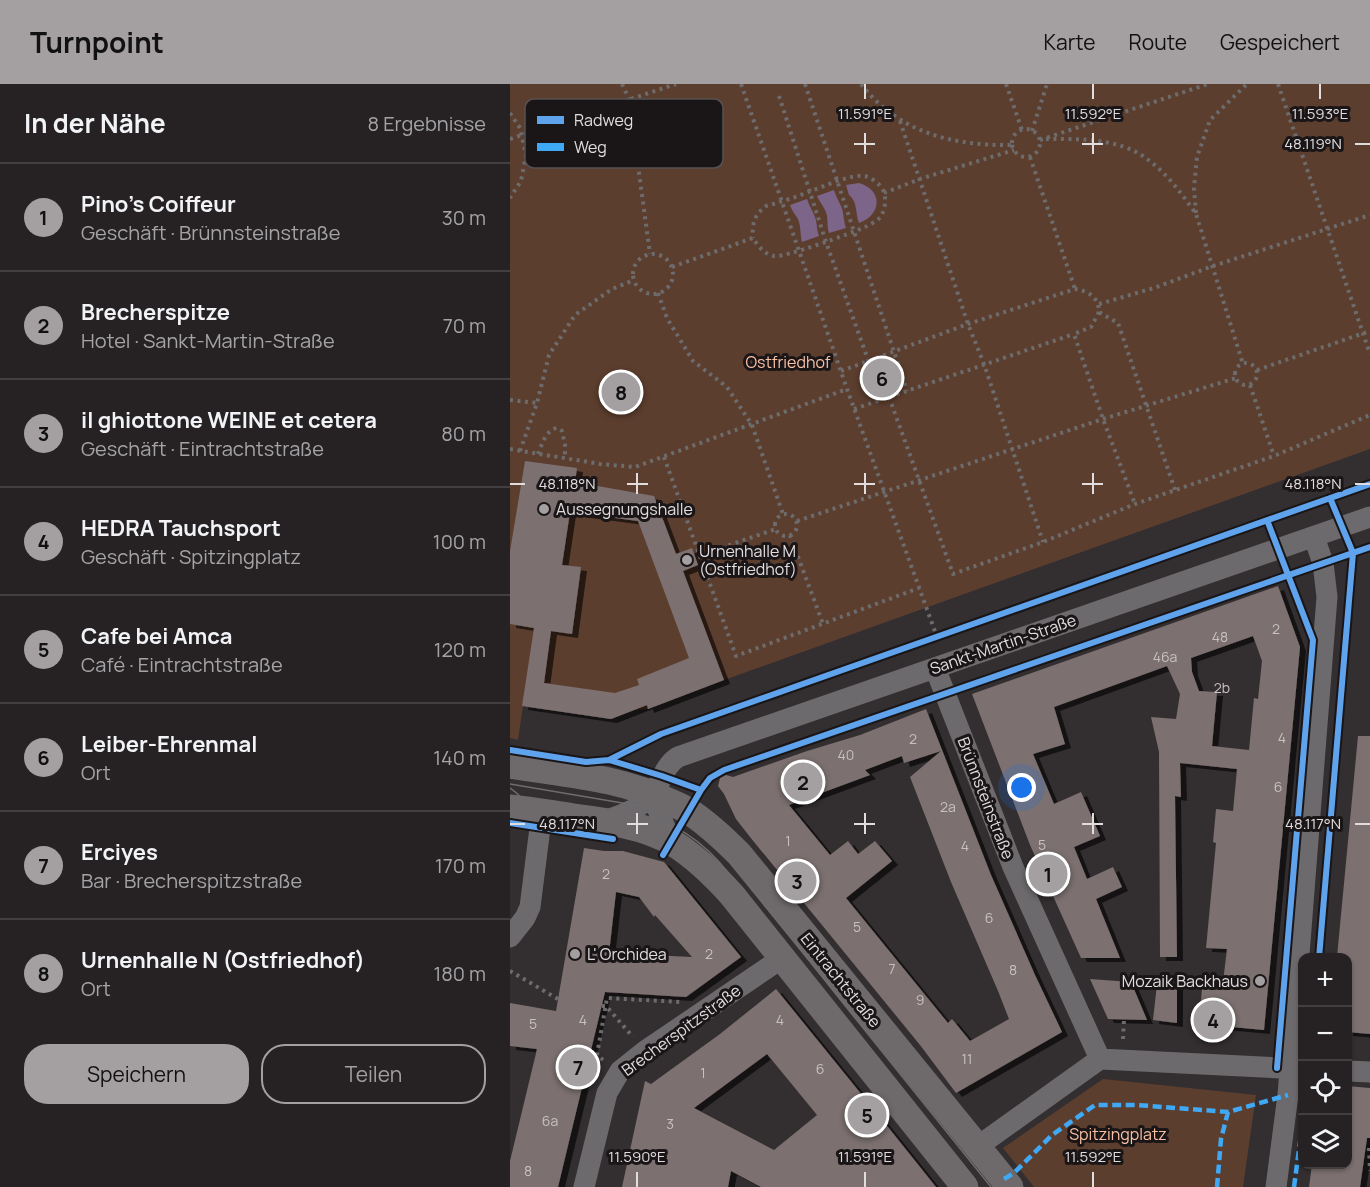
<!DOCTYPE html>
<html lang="de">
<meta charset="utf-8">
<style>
:root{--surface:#262224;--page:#2e2a2c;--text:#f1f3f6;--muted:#a4a4a6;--line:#423f41;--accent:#a49fa0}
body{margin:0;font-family:Manrope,sans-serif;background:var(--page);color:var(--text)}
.controls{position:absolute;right:18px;bottom:18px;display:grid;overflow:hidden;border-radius:12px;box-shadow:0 2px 4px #0004}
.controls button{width:54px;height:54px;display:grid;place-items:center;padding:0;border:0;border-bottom:2px solid var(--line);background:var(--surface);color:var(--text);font:30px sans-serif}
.you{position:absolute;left:512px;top:704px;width:21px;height:21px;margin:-15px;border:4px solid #fff;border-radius:50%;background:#1a73e8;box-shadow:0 0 0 9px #1a73e833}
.badge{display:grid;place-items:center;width:39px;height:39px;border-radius:50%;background:var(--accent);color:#111;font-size:20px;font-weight:700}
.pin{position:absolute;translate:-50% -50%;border:3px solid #fff;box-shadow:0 2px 6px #0006}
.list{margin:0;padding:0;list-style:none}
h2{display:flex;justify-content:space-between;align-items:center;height:78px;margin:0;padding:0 24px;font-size:26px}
h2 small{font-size:20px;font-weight:400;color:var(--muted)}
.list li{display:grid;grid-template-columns:39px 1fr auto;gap:18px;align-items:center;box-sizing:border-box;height:108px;padding:0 24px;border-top:2px solid var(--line)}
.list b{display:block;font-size:22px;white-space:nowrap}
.list p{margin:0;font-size:20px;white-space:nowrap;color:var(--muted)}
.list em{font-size:20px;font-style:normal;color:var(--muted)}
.actions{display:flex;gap:12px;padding:18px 24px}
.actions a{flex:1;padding:14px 0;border:2px solid var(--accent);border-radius:24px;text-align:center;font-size:21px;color:var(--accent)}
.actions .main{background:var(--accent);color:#111}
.icon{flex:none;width:33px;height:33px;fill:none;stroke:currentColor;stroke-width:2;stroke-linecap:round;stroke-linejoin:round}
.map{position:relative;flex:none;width:860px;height:1103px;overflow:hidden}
header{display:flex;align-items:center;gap:36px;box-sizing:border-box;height:84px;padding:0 30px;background:var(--accent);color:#111}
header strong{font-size:28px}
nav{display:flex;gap:33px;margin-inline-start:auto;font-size:21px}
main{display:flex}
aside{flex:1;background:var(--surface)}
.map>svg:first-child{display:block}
.green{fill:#5c3e2e}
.water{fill:#7c6589}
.building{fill:#7c6f6f;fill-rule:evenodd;filter:url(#shadow)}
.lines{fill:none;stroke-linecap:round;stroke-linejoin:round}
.path{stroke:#6d6b6c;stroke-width:4;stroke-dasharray:3 4.5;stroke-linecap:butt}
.minor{stroke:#6c6a6c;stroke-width:21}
.major{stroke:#6e6a6c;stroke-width:27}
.tram{stroke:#6f6c6d;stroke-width:1.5}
.quiet{stroke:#3fa9f5;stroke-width:4.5;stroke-dasharray:9 4.5;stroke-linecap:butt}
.cycleway-casing{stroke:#1a1617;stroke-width:10}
.cycleway{stroke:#60a3ed;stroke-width:6}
.ticks{fill:none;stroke:#e1dcdd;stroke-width:2}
.poi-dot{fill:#a49fa0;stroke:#1a1617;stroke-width:2}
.labels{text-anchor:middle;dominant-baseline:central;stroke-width:6;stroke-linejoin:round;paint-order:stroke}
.number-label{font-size:14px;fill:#c8c1c2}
.park-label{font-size:16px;fill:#fac1a3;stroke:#1a1617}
.poi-label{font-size:16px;fill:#e1dcdd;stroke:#1a1617;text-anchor:start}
.street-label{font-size:16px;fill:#e1dcdd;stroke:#1a1617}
.key{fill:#1a1617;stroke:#565152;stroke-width:1.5}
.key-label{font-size:16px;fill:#e1dcdd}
.ticks-label{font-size:15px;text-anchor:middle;fill:#e1dcdd;stroke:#1a1617;stroke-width:6;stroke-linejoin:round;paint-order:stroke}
</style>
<header>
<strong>Turnpoint</strong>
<nav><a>Karte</a><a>Route</a><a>Gespeichert</a></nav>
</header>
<main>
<aside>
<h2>In der Nähe<small>8 Ergebnisse</small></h2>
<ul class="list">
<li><span class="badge">1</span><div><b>Pino's Coiffeur</b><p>Geschäft · Brünnsteinstraße</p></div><em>30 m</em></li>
<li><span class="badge">2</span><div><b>Brecherspitze</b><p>Hotel · Sankt-Martin-Straße</p></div><em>70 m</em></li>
<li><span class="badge">3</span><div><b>il ghiottone WEINE et cetera</b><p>Geschäft · Eintrachtstraße</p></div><em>80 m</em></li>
<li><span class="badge">4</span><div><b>HEDRA Tauchsport</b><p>Geschäft · Spitzingplatz</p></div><em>100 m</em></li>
<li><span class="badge">5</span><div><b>Cafe bei Amca</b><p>Café · Eintrachtstraße</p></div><em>120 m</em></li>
<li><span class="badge">6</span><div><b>Leiber-Ehrenmal</b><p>Ort</p></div><em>140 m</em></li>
<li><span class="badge">7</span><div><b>Erciyes</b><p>Bar · Brecherspitzstraße</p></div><em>170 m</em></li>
<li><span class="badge">8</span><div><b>Urnenhalle N (Ostfriedhof)</b><p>Ort</p></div><em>180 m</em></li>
</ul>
<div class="actions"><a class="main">Speichern</a><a>Teilen</a></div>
</aside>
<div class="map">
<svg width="860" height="1103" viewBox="0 0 860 1103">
<defs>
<filter id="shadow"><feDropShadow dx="6" dy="4" stdDeviation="0" flood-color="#0009"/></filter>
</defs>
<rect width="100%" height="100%" fill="#332e30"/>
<!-- green -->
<path class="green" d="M 0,0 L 860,0 L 860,365 L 214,596 L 138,625 L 123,626 L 101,635 L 13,622 L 8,656 L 0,654 Z
M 593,995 L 746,1011 L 733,1103 L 524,1103 L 493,1064 Z"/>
<!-- water -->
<path class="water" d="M 349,99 C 373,106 372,131 349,139 C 345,129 348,118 339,111 L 336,101 Z
M 324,106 C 326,112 328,116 331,122 C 334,128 333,136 336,144 L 319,149 C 317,142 318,138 317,132 C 316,125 310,119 307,112 Z
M 297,115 C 299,122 304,129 306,136 C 307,142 307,147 309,152 L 292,158 C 290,150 291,142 288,135 C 285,130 282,127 280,121 Z"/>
<!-- building -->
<path class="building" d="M 100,294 L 125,298 L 121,322 L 97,319 Z
M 15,377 L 67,384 L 65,398 L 144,412 L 166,470 L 182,464 L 188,481 L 173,487 L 214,596 L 138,625 L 137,621 L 101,635 L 12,622 L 24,544 L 0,540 L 0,467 ZM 60,428 L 128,437 L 179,574 L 127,595 L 129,601 L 105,609 L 34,599 L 41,547 L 62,550 L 71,483 L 52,481 Z
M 768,502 L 790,563 L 754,946 L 689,940 L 692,904 L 712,906 L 717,865 L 696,864 L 706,759 L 703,758 L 706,725 L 723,727 L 727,685 L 670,679 L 671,713 L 665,712 L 667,873 L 650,873 L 649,668 L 641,633 L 666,635 L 670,610 L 657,582 L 544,623 L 555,660 L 523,670 L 544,720 L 571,708 L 590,752 L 564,763 L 577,795 L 603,783 L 612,803 L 586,815 L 610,874 L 571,874 L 520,761 L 462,610 ZM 743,552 L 752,577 L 748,615 L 744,614 L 739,666 L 702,662 L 707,608 L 689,607 L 682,588 L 681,574 Z
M 416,625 L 481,791 L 525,891 L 552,948 L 446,1009 L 410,961 L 240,753 L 226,735 L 214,710 L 208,702 L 210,694 L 216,691 L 223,693 L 297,667 L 350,651 ZM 431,667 L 400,693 L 441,798 L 488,907 L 499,935 L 460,957 L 442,935 L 438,939 L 336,814 L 382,777 L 365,757 L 348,770 L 338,757 L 320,771 L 279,721 L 360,691 L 355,686 L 392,672 L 394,679 Z
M 848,652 L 860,652 L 860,950 L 837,948 L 837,873 L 827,873 Z
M 74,764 L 94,767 L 113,767 L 154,778 L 231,873 L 176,913 L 95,908 L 48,1103 L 0,1103 L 0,1077 L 27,965 L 0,962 L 0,919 L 46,927 ZM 106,808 L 129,813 L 144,833 L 145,831 L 182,873 L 99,869 Z
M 580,895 L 621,898 L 637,936 L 598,935 Z
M 647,900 L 667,902 L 667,939 L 643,936 Z
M 266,905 L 378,1043 L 426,1103 L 251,1103 L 221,1087 L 218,1103 L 112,1103 L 135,997 L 141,1000 L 210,950 ZM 257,970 L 307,1031 L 264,1066 L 184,1024 Z
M 837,1002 L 860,1004 L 860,1054 L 857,1054 L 850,1103 L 799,1103 L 802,1080 L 837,1080 Z"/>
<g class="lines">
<!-- path -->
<path class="path" d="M 112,0 L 119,15 L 140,170
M 231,0 L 337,305 L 427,553
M 295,0 L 397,307
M 351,0 C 389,49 443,62 502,61
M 496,0 L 512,46
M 768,0 L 860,270
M 269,12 L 316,158 L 372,315
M 0,29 L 10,44 L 16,71 L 11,97 L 0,114
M 390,37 L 458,240 L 474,280 L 533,458
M502 59a14 14 0 1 1 28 0a14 14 0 1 1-28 0Z
M 522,47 L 537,0
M 0,55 L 166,0
M 536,55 C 566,55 600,54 628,69 C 652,83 670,107 686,130 L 733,280
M 530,56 L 698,0
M 520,73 L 565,205
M 374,109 L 410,95 L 504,66
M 686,129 L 684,104 L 687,73 L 700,36 L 737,0
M123 190a20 20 0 1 1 40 0a20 20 0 1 1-40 0Z
M 162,183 L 243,154 C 248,162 254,170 264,172 C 274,174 342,149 355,143 C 360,141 366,137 371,133 C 375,124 377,116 373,106 C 370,100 362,94 355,92 C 341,90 315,102 301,107 C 286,113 271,118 256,122 C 244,131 242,139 243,154
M 148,209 L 157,234 L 183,277 L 217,303 L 242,341 L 273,430
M 589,220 L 644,204 L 703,182 L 860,131
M 589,228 L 581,243 L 564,250 L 593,335 L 625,420
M725 290a11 11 0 1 1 22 0a11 11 0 1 1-22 0Z
M 747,286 L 860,247
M 331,287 L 458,240 L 565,205 C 579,207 589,214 589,228 L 608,239 L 665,406
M 740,301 L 764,372
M 379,313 L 443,490 L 533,458 L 625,420 L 764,372 L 860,331
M 0,316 L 27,319
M 344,325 L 564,250
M 0,365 L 90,380 L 125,383 L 337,305
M 10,367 L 27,319 L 39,271 L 65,231 L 102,205 L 124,196
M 28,370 C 32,360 36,346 47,344 L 52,347 L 55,361 L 55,374
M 154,373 L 226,572 L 409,504
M265 441a11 11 0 1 1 22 0a11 11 0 1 1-22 0Z
M 287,437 L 593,335 L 726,294
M 280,451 L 313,540
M 190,471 L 266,445
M 0,887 L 48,915
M 92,922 L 96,922 L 123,953
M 613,955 L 614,935
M 93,976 L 87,971 L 97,914 L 171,918
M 859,1064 L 860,1087"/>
<!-- minor -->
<path class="minor" d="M 425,584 L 503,783 L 590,975
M 144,709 L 148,726 L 161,758
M 96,737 C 112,730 134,724 144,708 C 152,696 155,681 168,673 L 860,433
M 0,853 L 15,834 L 20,823 L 32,728
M 838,987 L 860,988
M 467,1063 L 590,975 L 792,985
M 74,1103 L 97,1009 L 110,987 L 135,967 L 272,874
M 766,1103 L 778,1011 L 817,513 L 813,479 L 804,453"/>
<!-- major -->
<path class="major" d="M 0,681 C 54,690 111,693 160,718 C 167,721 174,724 180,728 C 198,740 214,755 229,770 L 500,1103
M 0,724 C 22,726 43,730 64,733 C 96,737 135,742 163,759 C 186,773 204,791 222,811 L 455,1103"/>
<!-- tram -->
<path class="tram" d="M 0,700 L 142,724 C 176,733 193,747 216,772 L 341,929 L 481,1103
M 0,704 C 28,723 26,747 21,776 C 19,788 17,801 14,813 L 12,821 L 0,841
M 118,728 C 163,736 193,756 220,791"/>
<!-- quiet -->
<path class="quiet" d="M 494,1095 L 504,1089 L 542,1051 L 585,1021 L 627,1021 L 718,1028 L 778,1011
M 707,1103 L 711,1055 L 718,1028
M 784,1103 L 792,1043"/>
<defs>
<path id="cycleway" d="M 757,436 L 803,556 L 767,984
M 0,666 L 76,678 L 99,676 L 152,692 L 191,706 L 153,771
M 99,676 L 151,650 L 860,400
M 191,706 L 200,694 L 214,686 L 860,463
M 0,739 L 103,755
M 809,874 L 843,469 L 820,414"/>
</defs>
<!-- cycleway casing -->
<use href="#cycleway" class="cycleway-casing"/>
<!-- cycleway -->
<use href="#cycleway" class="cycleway"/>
</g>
<!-- ticks -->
<path class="ticks" d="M 355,0 L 355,15M 583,0 L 583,15M 810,0 L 810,15M 355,49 L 355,70M 583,49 L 583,70M 344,60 L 365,60M 572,60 L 593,60M 845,60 L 860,60M 127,389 L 127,410M 355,389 L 355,410M 583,389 L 583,410M 0,400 L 15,400M 117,400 L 138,400M 344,400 L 365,400M 572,400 L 593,400M 845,400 L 860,400M 127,729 L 127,750M 355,729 L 355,750M 583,729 L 583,750M 0,740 L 15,740M 117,740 L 138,740M 344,740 L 365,740M 572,740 L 593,740M 845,740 L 860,740M 127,1088 L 127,1103M 355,1088 L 355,1103M 583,1088 L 583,1103"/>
<!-- markers -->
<g class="poi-dot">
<circle cx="34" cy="425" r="6"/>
<circle cx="177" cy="476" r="6"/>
<circle cx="65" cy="870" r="6"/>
<circle cx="750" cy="897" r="6"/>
</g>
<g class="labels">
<!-- number labels -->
<g class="number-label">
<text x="766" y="544">2</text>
<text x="710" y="552">48</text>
<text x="655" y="572">46a</text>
<text x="712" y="603">2b</text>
<text x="772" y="653">4</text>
<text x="403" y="654">2</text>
<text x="336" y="670">40</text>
<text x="768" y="702">6</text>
<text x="438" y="722">2a</text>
<text x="278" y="756">1</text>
<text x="532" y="760">5</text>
<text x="455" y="761">4</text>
<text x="96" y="789">2</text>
<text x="479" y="833">6</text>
<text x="347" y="842">5</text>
<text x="199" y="869">2</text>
<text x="382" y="884">7</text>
<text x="503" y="885">8</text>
<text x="410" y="915">9</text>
<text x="73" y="935">4</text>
<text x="270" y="935">4</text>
<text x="23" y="939">5</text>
<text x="457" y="974">11</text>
<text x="310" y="984">6</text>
<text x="193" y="988">1</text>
<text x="40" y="1036">6a</text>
<text x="160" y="1039">3</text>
<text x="18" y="1086">8</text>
</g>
<!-- park labels -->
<g class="park-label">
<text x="278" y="278">Ostfriedhof</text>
<text x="608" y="1050">Spitzingplatz</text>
</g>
<!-- poi labels -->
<g class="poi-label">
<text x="46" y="425">Aussegnungshalle</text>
<text x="189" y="467">Urnenhalle M<tspan x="189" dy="18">(Ostfriedhof)</tspan></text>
<text x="77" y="870">L' Orchidea</text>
<text x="738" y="897" text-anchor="end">Mozaik Backhaus</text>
</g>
<!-- street labels -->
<g class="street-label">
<text transform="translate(493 560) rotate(-19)">Sankt-Martin-Straße</text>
<text transform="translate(476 714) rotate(69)">Brünnsteinstraße</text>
<text transform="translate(331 896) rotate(51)">Eintrachtstraße</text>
<text transform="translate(171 946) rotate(-36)">Brecherspitzstraße</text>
</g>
</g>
<!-- legend -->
<rect x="15" y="15" width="198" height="69" rx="9" class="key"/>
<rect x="27" y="32" width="27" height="8" fill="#60a3ed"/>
<rect x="27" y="59" width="27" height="8" fill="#3fa9f5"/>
<g class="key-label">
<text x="64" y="42">Radweg</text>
<text x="64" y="69">Weg</text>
</g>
<g class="ticks-label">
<text x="355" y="35">11.591°E</text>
<text x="583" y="35">11.592°E</text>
<text x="810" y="35">11.593°E</text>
<text x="803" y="65">48.119°N</text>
<text x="57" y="405">48.118°N</text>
<text x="803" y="405">48.118°N</text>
<text x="57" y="745">48.117°N</text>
<text x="803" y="745">48.117°N</text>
<text x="127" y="1078">11.590°E</text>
<text x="355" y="1078">11.591°E</text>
<text x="583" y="1078">11.592°E</text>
</g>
</svg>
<div class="controls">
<button>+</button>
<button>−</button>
<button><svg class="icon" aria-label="locate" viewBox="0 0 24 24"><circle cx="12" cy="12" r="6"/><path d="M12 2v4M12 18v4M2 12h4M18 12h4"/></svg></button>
<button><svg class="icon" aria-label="layers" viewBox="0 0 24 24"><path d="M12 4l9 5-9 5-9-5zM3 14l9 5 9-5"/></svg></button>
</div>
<div class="you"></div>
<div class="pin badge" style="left:538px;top:790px">1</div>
<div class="pin badge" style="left:293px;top:698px">2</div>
<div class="pin badge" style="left:287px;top:797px">3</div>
<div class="pin badge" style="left:703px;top:936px">4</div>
<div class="pin badge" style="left:357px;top:1031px">5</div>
<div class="pin badge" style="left:372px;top:294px">6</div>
<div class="pin badge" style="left:68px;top:983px">7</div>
<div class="pin badge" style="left:111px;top:308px">8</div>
</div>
</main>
